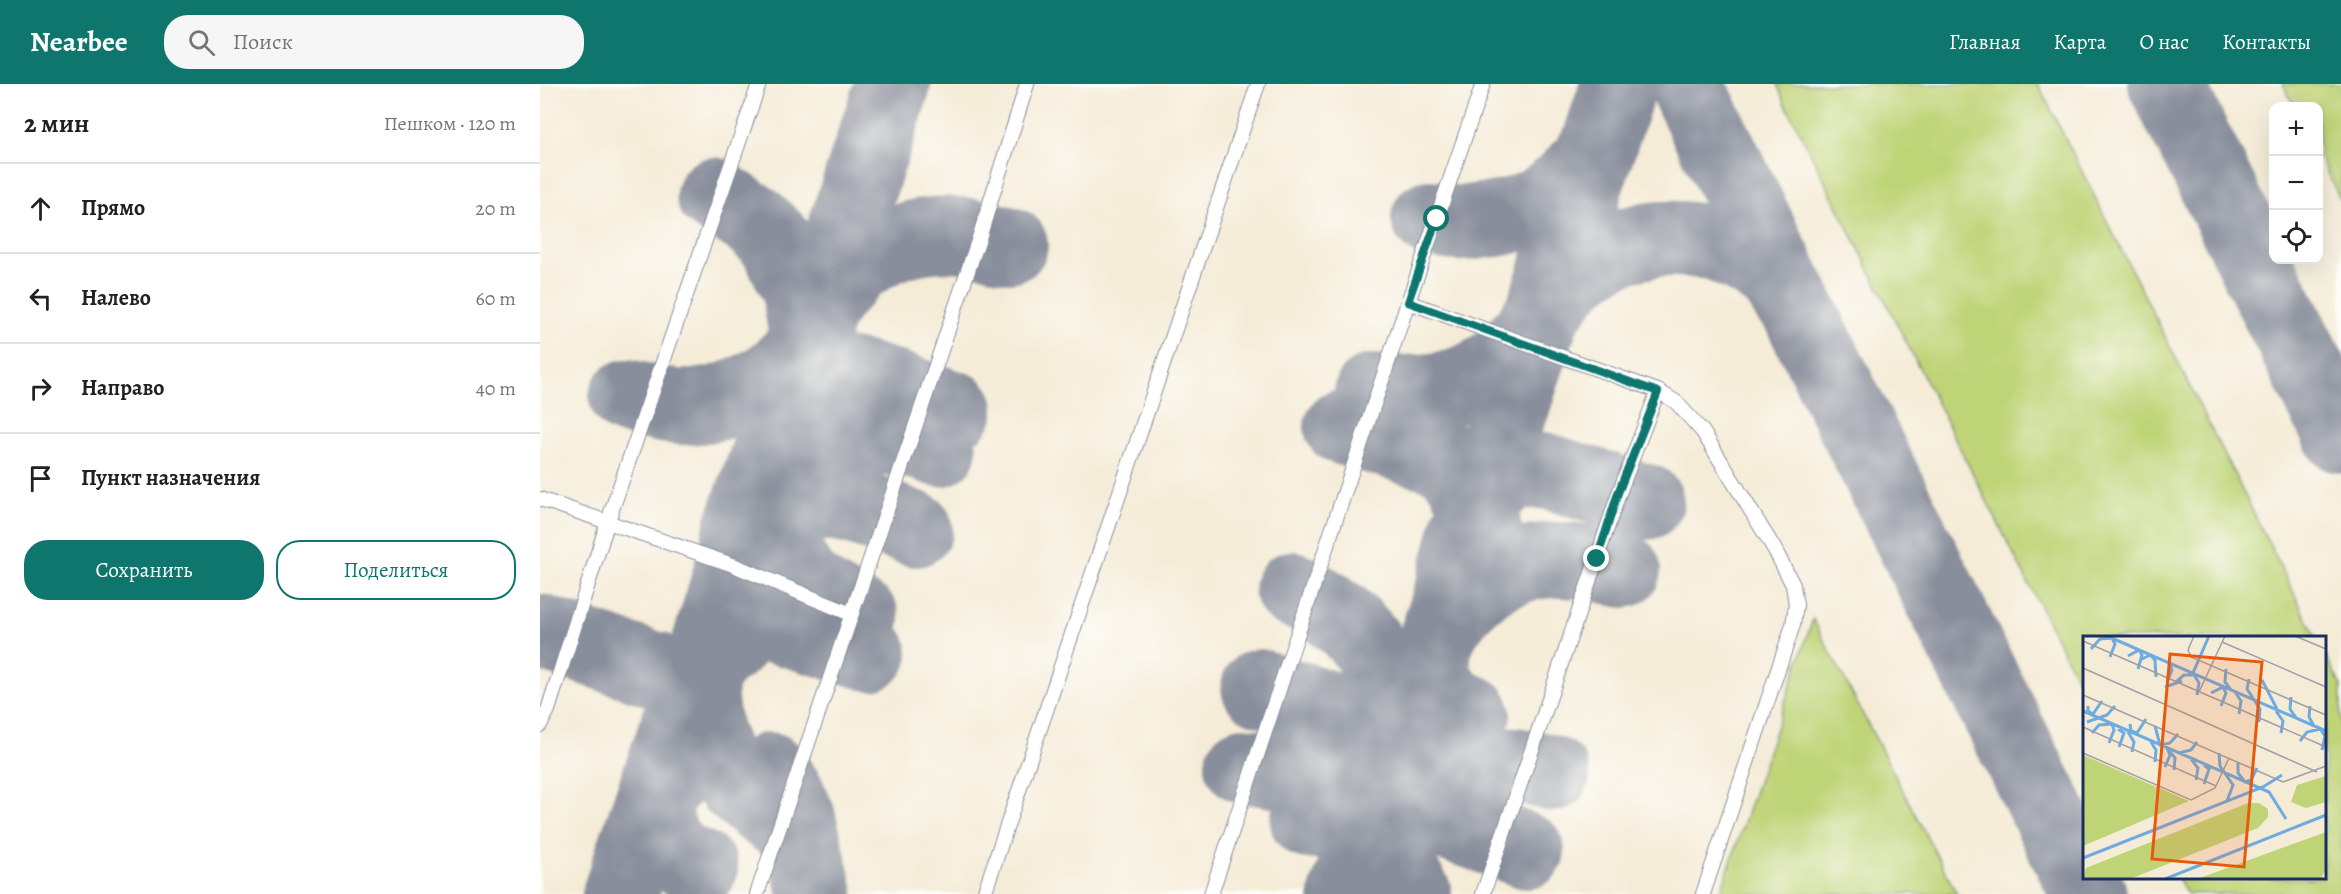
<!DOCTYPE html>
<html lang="ru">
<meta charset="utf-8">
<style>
:root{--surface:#fff;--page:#f6f6f6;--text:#202124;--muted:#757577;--line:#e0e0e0;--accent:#0f766e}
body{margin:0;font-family:Alegreya,serif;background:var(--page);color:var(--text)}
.controls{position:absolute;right:18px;top:18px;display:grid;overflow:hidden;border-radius:12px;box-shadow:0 6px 24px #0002}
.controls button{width:54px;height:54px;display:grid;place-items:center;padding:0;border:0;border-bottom:2px solid var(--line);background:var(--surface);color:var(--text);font:30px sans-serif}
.stop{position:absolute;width:18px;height:18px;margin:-14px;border:4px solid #0f766e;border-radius:50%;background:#fff}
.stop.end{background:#0f766e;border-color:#fff;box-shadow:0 2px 6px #0008}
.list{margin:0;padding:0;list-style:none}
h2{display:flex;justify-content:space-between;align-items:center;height:78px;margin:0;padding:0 24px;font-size:26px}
h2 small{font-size:20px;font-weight:400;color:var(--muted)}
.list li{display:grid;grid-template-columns:39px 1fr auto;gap:18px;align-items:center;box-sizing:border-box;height:90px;padding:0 24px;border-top:2px solid var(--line)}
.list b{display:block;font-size:22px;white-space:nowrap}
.list em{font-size:20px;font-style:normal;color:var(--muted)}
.actions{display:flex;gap:12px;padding:18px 24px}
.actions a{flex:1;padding:14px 0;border:2px solid var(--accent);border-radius:24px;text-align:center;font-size:21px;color:var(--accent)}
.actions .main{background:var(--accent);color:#fff}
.icon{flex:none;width:33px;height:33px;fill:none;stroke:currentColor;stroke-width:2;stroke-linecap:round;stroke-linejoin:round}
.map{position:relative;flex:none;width:1801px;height:810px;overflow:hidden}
header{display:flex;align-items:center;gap:36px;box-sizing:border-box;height:84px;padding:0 30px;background:var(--accent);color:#fff}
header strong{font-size:28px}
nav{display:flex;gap:33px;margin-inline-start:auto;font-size:21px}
.search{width:420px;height:54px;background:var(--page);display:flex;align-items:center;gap:15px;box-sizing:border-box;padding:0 21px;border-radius:24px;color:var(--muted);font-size:22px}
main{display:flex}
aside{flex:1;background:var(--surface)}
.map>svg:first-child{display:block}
.green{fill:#bfd477;stroke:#6d826a;stroke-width:1.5}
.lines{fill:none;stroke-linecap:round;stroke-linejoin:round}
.taxiway{stroke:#888e9b;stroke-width:76}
.lane-casing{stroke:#888e9b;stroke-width:16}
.lane{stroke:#fff;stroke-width:14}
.route{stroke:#0f766e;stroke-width:8}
.inset-river{fill:none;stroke:#6dabe0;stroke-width:3}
.inset-road{fill:none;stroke:#9ea0a7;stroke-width:1.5}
.view{fill:#e8590c;fill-opacity:0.15;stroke:#e8590c;stroke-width:3}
.inset-edge{fill:none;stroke:#1b2f5e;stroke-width:3}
</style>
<header>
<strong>Nearbee</strong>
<div class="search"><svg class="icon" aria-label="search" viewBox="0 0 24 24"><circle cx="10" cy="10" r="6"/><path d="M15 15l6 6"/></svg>Поиск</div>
<nav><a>Главная</a><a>Карта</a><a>О нас</a><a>Контакты</a></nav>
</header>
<main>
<aside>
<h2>2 мин<small>Пешком · 120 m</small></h2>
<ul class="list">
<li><svg class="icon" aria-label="ahead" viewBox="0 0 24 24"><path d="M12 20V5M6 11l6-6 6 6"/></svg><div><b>Прямо</b></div><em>20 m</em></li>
<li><svg class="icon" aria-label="left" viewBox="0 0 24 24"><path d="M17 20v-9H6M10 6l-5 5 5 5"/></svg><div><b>Налево</b></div><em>60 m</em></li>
<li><svg class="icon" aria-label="right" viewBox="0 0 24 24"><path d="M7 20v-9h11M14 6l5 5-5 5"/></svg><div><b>Направо</b></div><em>40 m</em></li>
<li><svg class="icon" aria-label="arrive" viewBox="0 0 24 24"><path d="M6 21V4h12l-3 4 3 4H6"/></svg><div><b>Пункт назначения</b></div></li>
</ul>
<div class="actions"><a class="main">Сохранить</a><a>Поделиться</a></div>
</aside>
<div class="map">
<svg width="1801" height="810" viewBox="0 0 1801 810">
<rect width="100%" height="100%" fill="#fdfcf7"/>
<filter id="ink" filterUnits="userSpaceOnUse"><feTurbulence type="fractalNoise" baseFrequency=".0167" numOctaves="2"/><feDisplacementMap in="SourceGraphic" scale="12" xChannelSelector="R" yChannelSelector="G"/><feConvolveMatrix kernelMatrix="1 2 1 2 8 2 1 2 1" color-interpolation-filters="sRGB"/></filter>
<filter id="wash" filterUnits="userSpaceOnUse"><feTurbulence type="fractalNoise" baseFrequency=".008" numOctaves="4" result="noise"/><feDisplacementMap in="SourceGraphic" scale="24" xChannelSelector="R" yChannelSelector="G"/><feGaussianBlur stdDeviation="1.35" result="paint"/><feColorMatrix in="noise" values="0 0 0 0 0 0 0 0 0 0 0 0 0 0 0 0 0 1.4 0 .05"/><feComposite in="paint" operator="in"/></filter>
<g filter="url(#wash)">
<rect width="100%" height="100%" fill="#f5ecd8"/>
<!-- green -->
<path class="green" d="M 1237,0 L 1498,0 L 1776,553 L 1544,554 L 1544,609 L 1245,19 Z
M 1743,0 L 1801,0 L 1801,117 L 1779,72 L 1778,22 L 1754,22 Z
M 1273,535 L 1417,810 L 1180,810 Z
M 1785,570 L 1801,602 L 1801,810 L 1647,810 L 1638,794 L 1784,794 Z"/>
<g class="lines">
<!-- taxiway -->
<path class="taxiway" d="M 1146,0 L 1549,810
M 1626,0 L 1801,351
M 889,134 C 898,135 907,139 917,139 C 924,140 932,138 940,137 C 995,133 1027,107 1058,63
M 279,226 C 323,154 392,136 470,161
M 832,308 C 870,310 910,310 944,290 C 982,268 1000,227 1029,196 C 1060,163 1107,151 1151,156 C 1158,157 1166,157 1173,159 C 1193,166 1217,179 1233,193 C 1239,199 1244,208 1249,215
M 87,313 C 104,317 121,322 138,323 C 174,325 215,309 242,286 C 251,277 259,267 268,258 L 259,204 L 236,158 L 214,137 L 174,111
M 802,343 L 905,373 L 924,392 L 934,415 L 934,440
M 226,375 C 230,417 234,464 264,498 C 277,513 304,525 322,535
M 222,415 C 262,361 337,340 399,365
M 258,421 C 302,413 334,431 375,445
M 309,422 C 256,396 253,376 245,322 C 260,309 275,293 296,290 C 315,288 393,318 416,325
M 944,446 L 940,425 L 948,408 L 968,391 L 977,388 L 1003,386 L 1106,418
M 752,505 C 830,540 854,587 858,671
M 0,548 L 153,598 L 177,570 L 191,560
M 719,603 C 749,613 808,626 830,647 C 836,653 840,664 842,672 C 844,681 846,695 843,704 C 833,732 794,742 768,737
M 933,629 C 927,626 918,624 913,619 C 859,571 925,500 975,483 C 1010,471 1048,476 1083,486
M 703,681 L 733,686 L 757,687 L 808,672 L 836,656 L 870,622
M 230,686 L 247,709 L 258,734 L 276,810
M 131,694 L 114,711 C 115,750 123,769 160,784
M 843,704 L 848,756 L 861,790 L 874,810
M 240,737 L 221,724 L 195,702 L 174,671 L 165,647 L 161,625 L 159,608 L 165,575 L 176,555 L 210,538 L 241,543 L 330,569
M 987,767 C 954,756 889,725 856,738 C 844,743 833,755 823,764 C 829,757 835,750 840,742 C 842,738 843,733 846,729 C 850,724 858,719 863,714 C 905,681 962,671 1012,690
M 80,810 L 153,598 L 165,575 L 196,473 L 202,443 L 268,258 L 353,0
M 807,810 L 843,704 L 858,668 L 875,605 L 890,574 L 912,508 L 929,443 L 934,440 C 948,401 955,360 972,322 L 1079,0"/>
</g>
</g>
<g filter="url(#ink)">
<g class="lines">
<defs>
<path id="lane" d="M 868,218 L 1118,307 L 1136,318 L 1163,348 L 1235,466 L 1253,501 L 1256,521 L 1253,541 L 1163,810
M 0,415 L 193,481 L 311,530
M 0,641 L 8,626 L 68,437 L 219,0
M 217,810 L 440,151 L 487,0
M 444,810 L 718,0
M 671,810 L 868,218 L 943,0
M 943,810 L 1079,409 L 1118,307"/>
</defs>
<!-- lane casing -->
<use href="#lane" class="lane-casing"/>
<!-- lane -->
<use href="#lane" class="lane"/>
</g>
</g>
<g class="lines" filter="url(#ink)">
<!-- route -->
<path class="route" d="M 897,135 L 868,218 L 1118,308 L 1078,409 L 1057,475"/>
</g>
<!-- overview -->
<g transform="translate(1543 552)">
<rect width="243" height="243" fill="#f5ecd8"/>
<path d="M 0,119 L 106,165 L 0,210 ZM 243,140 L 243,166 L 223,172 L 208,166 L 214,149 ZM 165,167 L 176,167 L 185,173 L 185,181 L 175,192 L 47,243 L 0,243 L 3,232 ZM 243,196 L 243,232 L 238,243 L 114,243 Z" fill="#bfd477"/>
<path class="inset-river" d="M 24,0 L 243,95M 8,13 L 17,3 L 29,2 L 32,8 L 27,21M 45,20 L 56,14 L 59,19 L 55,33M 59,23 L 67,19 L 72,24 L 73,41M 143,33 L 142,46 L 148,54M 166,43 L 164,53 L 177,73 L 176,86M 179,44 L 194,73M 84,46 L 89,34 L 86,27M 93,46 L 101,39 L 112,39M 82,51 L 99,45M 152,56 L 158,65 L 156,78M 128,57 L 140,51 L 143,57 L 138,70M 114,59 L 116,47 L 110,37 L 126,0M 208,61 L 207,73 L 214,83M 5,70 L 5,75 L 10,78 L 19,65M 227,70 L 226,81 L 231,90M 0,75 L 186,156 L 203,183M 193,75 L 200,85 L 198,97M 4,86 L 24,79 L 32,70M 47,88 L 48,95 L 54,97 L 63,83M 72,90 L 77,109 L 87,107 L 95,98M 35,93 L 41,97 L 36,111M 45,96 L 51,106 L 49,116M 9,97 L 16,89 L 29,88 L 31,94 L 26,107M 217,105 L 224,96 L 237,93 L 242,100 L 239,114M 68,106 L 73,114 L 72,126M 96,117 L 108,114 L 114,106M 136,117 L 137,130 L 150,149 L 144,165M 108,123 L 115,132 L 113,144M 155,126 L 155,137 L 162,146 L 168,144 L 174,132M 121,129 L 126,133 L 121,148M 82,131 L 87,119 L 84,112 L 92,122 L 91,134M 0,222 L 180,151 L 199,139M 82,243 L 243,179"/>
<path class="inset-road" d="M 111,0 L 105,14 L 108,21 L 243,79M 212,0 L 243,13M 0,5 L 243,111M 139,6 L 243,51M 0,32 L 234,136M 116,56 L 142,0M 0,59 L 200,146 L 243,130M 0,91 L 133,150M 0,117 L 108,164 L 132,152 L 146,122"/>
<path class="view" d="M 87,18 L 179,26 L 161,231 L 69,223 Z"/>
<rect width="243" height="243" class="inset-edge"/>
</g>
</svg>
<div class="controls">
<button>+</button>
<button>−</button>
<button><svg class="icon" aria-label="locate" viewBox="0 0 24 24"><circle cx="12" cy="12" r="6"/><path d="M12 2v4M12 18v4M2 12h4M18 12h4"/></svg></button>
</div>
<div class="stop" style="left:897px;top:135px"></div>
<div class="stop end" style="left:1057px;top:475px"></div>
</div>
</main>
